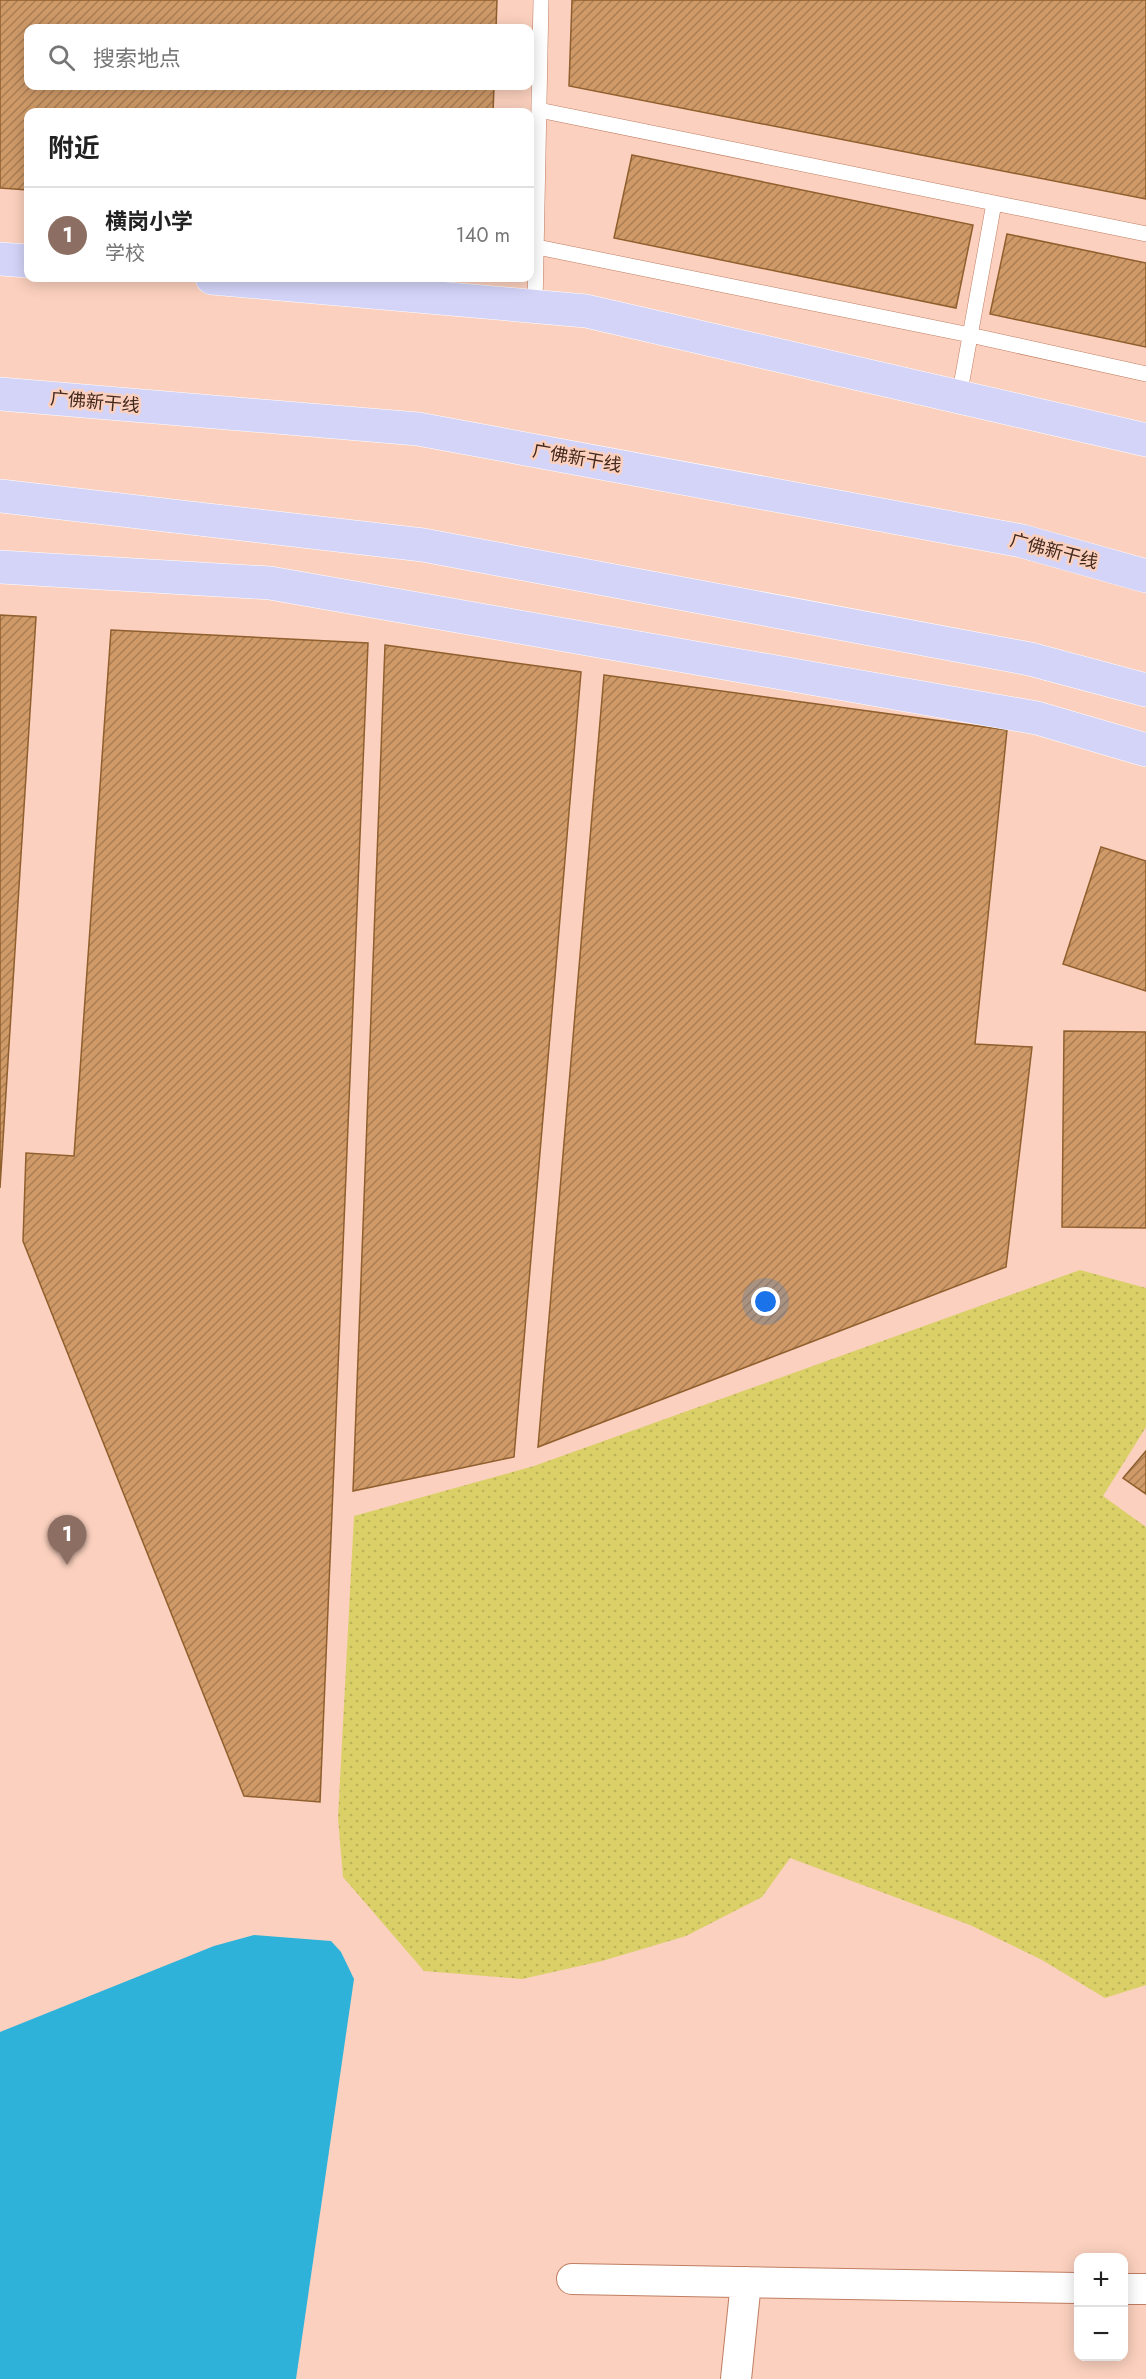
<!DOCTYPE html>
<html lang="zh">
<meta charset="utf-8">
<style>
:root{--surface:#fff;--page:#f2f2f2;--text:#222;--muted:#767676;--line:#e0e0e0;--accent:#2d6c81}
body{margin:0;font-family:Jost,"Noto Sans SC",sans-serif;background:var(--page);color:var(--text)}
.controls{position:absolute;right:18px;bottom:18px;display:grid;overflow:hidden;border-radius:12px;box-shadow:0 3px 15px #0003}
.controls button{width:54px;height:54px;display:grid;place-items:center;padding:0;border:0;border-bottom:2px solid var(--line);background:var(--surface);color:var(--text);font:30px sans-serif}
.you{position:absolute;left:766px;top:1302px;width:21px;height:21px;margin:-15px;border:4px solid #fff;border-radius:50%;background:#1a73e8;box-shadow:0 0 0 9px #1a73e833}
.badge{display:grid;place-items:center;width:39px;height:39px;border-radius:50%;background:var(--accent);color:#fff;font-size:20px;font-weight:700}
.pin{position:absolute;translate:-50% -50px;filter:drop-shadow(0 2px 3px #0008)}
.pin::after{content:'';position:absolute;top:32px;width:21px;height:18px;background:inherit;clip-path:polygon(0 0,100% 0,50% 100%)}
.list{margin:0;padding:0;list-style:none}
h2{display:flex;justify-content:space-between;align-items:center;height:78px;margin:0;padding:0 24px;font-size:26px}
h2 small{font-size:20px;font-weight:400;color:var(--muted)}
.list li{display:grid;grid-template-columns:39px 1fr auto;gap:18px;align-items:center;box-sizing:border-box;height:96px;padding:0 24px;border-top:2px solid var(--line)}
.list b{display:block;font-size:22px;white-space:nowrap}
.list p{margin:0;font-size:20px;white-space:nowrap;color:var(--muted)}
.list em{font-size:20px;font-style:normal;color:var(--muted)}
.icon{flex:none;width:33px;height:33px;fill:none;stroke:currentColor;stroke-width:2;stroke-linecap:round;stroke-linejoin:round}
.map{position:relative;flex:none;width:1146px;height:2379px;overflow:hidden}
.search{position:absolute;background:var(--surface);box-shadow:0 3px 15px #0003;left:24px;top:24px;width:510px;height:66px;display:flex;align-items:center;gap:15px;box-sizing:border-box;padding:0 21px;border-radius:12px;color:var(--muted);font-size:22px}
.panel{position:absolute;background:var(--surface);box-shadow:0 3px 15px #0003;left:24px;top:108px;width:510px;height:174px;border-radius:12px}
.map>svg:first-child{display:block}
.grass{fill:url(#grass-dots)}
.water{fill:#2eb2da}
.building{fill:url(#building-hatch);stroke:#905f2d;stroke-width:1.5}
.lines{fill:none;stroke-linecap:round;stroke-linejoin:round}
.service-casing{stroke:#c07e62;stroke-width:16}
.minor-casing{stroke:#c07e62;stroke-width:32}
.primary-casing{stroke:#fff;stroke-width:34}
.service{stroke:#fff;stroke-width:15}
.minor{stroke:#fff;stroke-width:30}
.primary{stroke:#d3d4f8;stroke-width:33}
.labels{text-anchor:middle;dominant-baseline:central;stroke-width:5;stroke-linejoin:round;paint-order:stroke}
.street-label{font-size:18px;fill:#43281c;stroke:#fbd0be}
</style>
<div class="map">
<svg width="1146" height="2379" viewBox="0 0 1146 2379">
<defs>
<pattern id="grass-dots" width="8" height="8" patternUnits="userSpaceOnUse" patternTransform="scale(1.5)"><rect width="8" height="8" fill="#dad067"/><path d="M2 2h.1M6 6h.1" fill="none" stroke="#bcb359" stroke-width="1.8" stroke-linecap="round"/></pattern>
<pattern id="building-hatch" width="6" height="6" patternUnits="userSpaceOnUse" patternTransform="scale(1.5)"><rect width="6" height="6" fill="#cf9a68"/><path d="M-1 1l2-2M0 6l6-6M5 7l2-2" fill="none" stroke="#aa7e55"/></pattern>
</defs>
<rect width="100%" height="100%" fill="#fbd0be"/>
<!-- grass -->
<path class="grass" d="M 1080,1270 L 1146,1288 L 1146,1427 L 1103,1496 L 1146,1527 L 1146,1985 L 1105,1998 L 1042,1960 L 970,1925 L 790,1858 L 762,1897 L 686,1936 L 602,1961 L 522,1979 L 424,1971 L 343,1877 L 338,1818 L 354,1516 L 534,1466 Z"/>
<!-- water -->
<path class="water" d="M 254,1935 L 331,1941 L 341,1952 L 354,1979 L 296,2379 L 0,2379 L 0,2032 L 214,1946 Z"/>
<!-- building -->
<path class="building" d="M 0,0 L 497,0 L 496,28 L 28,28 L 28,86 L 494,86 L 493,112 L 28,112 L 28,190 L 0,188 Z
M 572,0 L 1146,0 L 1146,199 L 569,86 Z
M 632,155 L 973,225 L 956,308 L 614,238 Z
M 1007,234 L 1146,263 L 1146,347 L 990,314 Z
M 0,615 L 36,617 L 0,1188 Z
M 111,630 L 368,643 L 320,1802 L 244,1796 L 23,1241 L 26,1153 L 74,1156 Z
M 385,645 L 581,672 L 514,1457 L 353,1491 Z
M 604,675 L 1007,730 L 975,1044 L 1032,1047 L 1006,1267 L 538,1447 Z
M 1101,847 L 1146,861 L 1146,991 L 1063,964 Z
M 1064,1031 L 1146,1032 L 1146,1228 L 1062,1227 Z
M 1146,1451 L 1146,1494 L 1123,1478 Z"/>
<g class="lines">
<defs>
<path id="service" d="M 539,110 L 1146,234
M 537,247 L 970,335 L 1146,374
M 535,306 L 541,0
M 959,397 L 994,203"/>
<path id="minor" d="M 572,2279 L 1078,2288
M 1124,2289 L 1146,2289
M 736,2379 L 746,2282"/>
<path id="primary" d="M 0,259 L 28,261
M 212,278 L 586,311 L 1146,440
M 0,394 L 418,429 L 1022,541 L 1146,576
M 0,496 L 423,545 L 1030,659 L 1146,690
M 0,567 L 270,583 L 1037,718 L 1146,750"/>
</defs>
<!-- service casing -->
<use href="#service" class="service-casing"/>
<!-- minor casing -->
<use href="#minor" class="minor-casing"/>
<!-- primary casing -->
<use href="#primary" class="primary-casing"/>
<!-- service -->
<use href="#service" class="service"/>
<!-- minor -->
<use href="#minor" class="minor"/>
<!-- primary -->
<use href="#primary" class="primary"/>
</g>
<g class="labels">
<!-- street labels -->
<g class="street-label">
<text transform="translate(95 402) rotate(5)">广佛新干线</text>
<text transform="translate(577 458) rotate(10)">广佛新干线</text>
<text transform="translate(1054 551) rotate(15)">广佛新干线</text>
</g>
</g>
</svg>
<div class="controls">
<button>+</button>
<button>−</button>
</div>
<div class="you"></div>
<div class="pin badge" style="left:67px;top:1565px;background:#8d6e63">1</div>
<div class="search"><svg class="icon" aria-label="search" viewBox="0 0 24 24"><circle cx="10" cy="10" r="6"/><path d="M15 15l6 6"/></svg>搜索地点</div>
<section class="panel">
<h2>附近<small></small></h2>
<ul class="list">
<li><span class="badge" style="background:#8d6e63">1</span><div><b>横岗小学</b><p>学校</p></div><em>140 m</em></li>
</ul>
</section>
</div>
